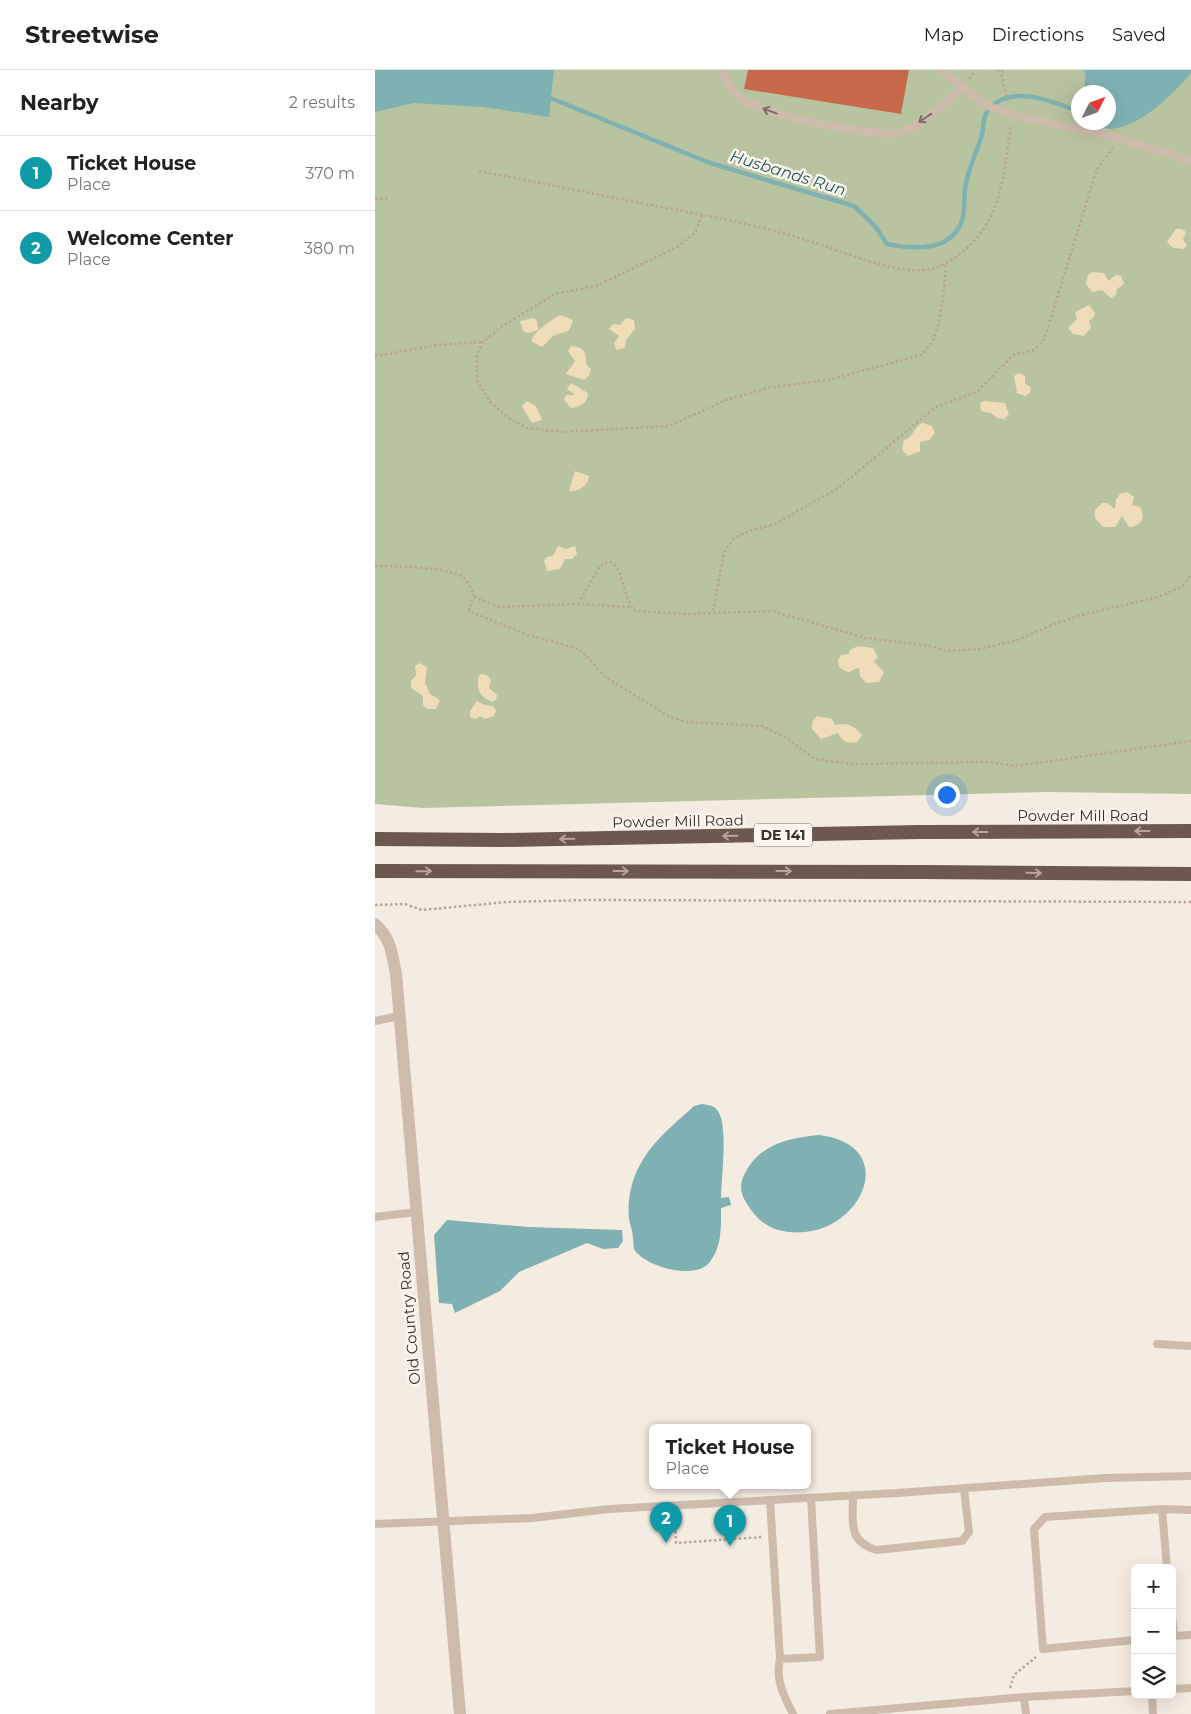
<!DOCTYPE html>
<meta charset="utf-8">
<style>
:root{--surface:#fff;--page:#f2f2f2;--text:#222;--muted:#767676;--line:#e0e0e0;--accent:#2563eb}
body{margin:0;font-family:Montserrat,sans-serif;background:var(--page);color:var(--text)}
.controls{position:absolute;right:15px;bottom:15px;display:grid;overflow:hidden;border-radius:8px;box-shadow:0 5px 20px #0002}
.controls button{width:45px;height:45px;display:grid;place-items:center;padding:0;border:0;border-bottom:1px solid var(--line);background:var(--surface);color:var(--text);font:25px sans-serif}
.compass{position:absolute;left:696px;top:15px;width:45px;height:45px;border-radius:50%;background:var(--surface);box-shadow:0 5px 20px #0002;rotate:48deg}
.you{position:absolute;left:571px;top:724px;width:18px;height:18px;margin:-12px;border:4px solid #fff;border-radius:50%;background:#1a73e8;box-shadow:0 0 0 8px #1a73e833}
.badge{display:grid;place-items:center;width:32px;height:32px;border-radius:50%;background:var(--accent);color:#fff;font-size:16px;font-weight:700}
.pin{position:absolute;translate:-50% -41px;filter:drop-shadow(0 1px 2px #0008)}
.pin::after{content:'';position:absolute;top:26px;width:18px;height:15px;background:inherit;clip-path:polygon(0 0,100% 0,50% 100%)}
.popup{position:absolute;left:274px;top:1354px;width:162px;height:65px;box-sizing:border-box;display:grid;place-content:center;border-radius:8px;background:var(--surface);filter:drop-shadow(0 1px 4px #0005);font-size:16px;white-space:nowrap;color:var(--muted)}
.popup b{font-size:19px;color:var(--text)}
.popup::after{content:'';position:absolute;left:50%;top:100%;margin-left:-10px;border:10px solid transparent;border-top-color:var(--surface)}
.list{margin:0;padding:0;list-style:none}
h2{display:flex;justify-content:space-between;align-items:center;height:65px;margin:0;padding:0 20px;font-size:21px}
h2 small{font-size:16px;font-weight:400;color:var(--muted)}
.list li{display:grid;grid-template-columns:32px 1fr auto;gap:15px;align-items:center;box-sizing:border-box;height:75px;padding:0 20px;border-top:1px solid var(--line)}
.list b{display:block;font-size:19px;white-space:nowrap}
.list p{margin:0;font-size:16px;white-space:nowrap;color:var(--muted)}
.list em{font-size:16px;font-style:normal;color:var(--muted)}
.icon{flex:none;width:28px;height:28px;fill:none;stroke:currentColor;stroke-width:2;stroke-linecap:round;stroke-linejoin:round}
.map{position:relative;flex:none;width:816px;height:1644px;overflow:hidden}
header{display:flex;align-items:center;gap:30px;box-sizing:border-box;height:70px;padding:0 25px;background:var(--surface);border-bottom:1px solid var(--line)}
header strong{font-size:24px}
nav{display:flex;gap:28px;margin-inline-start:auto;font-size:18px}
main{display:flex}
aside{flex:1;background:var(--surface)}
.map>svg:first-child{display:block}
.green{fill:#b8c4a0;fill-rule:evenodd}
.sand{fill:#efdcb8}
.water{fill:#7fb0b2}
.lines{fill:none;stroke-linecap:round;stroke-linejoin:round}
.stream{stroke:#7fb0b2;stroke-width:4.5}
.building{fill:#c8694b}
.path{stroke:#b9a596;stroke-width:2.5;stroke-dasharray:2.5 2.5;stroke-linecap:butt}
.service{stroke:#cdbbac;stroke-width:8}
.minor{stroke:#cdbbac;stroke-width:12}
.trunk{stroke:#6c584f;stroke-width:14}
.oneway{stroke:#7d6f65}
.oneway2{stroke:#b4a69e}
.labels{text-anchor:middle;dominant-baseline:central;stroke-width:5;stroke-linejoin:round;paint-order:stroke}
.shield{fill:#fbf5ee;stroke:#756b66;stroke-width:1}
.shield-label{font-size:14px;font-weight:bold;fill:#3b302b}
.street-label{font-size:15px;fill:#3b302b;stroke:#fbf5ee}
.water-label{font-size:16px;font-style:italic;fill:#1f5a5e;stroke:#fbf5ee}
</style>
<header>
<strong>Streetwise</strong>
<nav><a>Map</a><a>Directions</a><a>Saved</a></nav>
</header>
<main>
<aside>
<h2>Nearby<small>2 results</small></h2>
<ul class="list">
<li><span class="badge" style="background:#0f9aa8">1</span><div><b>Ticket House</b><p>Place</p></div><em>370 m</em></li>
<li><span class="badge" style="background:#0f9aa8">2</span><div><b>Welcome Center</b><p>Place</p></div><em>380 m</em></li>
</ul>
</aside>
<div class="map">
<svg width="816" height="1644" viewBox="0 0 816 1644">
<rect width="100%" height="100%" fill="#f4ebe1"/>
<!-- green -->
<path class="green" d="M 0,0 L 816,0 L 816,724 L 672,722 L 48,738 L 0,734 ZM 704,22 L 734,22 L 734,52 L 704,52 Z"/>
<!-- sand -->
<path class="sand" d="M 801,159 L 807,159 L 811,162 L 808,170 L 812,175 L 809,179 L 798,178 L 792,172 Z
M 717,202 L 729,203 L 733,211 L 741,205 L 746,206 L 749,214 L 742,219 L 741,225 L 736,228 L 727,220 L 717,222 L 711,214 L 713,205 Z
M 714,235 L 720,243 L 719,247 L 714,251 L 716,258 L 709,266 L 698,264 L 693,258 L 702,249 L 700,242 Z
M 186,245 L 198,250 C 194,265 191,261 180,265 C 175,267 171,274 167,277 L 156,271 C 159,262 177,249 186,245 Z
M 159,248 L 162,251 L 163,260 L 153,263 L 148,261 L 145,251 Z
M 251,248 L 259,250 L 260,259 L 251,270 L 250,278 L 241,280 L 239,273 L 244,266 L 234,259 L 238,254 L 245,255 Z
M 196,276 C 209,277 212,282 211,294 L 216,299 L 214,306 L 209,310 L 191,304 L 200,291 L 193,281 Z
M 644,303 L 650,306 L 650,314 L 656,317 L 655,322 L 651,326 L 642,323 L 639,306 Z
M 196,313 L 213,323 C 213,333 205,337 196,338 L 189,330 L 191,325 L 200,325 L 192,319 Z
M 152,331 L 161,336 L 167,350 L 157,353 L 147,336 Z
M 609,331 L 630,333 L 634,344 L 629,349 L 622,348 L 616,343 L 606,341 L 605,333 Z
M 547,353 L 557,356 L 560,363 L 554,370 L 545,372 L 545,381 L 533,386 L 527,380 L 529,370 C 537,369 539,357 547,353 Z
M 200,401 L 214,406 C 213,416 204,422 194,421 Z
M 752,422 L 759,427 L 757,435 L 765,437 C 771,448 766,456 754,457 L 747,446 L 740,457 L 728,457 L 720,448 L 720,440 L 727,433 L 732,433 L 740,439 L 741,429 L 746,423 Z
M 183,476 L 191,479 L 200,476 L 202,484 L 197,489 L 190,489 L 185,499 L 172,501 L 169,490 L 172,487 L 178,486 Z
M 483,576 L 498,578 L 503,587 L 499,592 L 509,602 L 504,612 L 491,613 L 485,606 L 484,598 C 474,600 476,606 464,597 L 463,590 L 466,585 L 474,584 L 475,580 Z
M 44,593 L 52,597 L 50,613 L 55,624 L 65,630 L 61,639 L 53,639 L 48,635 L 48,626 L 36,618 L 36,611 L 41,605 L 40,596 Z
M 106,604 L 112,605 L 116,610 L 114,618 L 122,625 L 121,630 L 117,632 C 104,626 101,620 104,606 Z
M 102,631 L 110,635 L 118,636 L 121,640 L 119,646 L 110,649 L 106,646 L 101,649 L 95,647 L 95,641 Z
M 442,646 L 457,649 L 460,655 C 472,652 479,655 487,665 L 482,672 C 472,674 468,672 463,663 L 446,669 L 437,659 L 437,652 Z"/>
<!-- water -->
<path class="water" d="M 0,0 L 179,0 L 174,47 L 108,37 L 39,33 L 0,42 Z
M 709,0 L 816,0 L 816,3 C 797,25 767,56 736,59 C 728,59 718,55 709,53 L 734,52 L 734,22 L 708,22 L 711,7 Z
M 327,1034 C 333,1035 338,1035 342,1040 C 354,1053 346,1109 346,1128 L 354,1127 L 356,1135 L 346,1138 C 346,1158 347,1177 334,1193 C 319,1210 274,1197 261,1182 C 257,1177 259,1173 258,1168 C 258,1162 255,1155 254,1149 C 252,1128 257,1106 269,1088 C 281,1068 302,1052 319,1036 Z
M 444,1065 C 535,1076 478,1183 400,1159 C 388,1155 378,1144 372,1134 C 365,1123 364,1115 370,1103 C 385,1074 414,1068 444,1065 Z
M 72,1150 L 154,1157 L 247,1160 L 248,1171 L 243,1178 L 228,1179 L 212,1173 L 144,1202 L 125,1221 L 80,1243 L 77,1234 L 64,1233 L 59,1165 Z"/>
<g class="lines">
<!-- stream -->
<path class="stream" d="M 173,27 L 335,93 L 479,136 L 500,156 L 512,174 C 533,178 564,182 580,163 C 592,149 588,135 590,119 C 593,98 600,87 606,68 C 609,60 607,49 612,42 C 633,13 676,30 704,42"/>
</g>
<!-- building -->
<path class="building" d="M 373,0 L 534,0 L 526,44 L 369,19 Z"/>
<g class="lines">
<!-- path -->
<path class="path" d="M 622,0 L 626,3
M 628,0 L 626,3 L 633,32
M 594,9 L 601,0
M 104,101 C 165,113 225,125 286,137 C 345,148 399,158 455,178 C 482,187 538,210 565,196 C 626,165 627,115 636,55
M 0,129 L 15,128
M 327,145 L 320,163 L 302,177 L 221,216 L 180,224 L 126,257 L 108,272 L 102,284 L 102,310 L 116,333 L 135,349 L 152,358 L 187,362 L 294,356 L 351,330 L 393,318 L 457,309 L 546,285 L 557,273 L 563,256 L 569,220 L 571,193
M 0,286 L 63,275 L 108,272
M 0,496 C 17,496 78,497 89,508 C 93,512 96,519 99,524 L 94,541 L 153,565 L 201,578 L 211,585 L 229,606 L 295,647 L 312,652 L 387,656 L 410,667 L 440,689 L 476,694 L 612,692 L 641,696 L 816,671
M 99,527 L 125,537 L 203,534 L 257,537
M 203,534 L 225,496 L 234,491 C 251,500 246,526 260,541 L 310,544 L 397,541 L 490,568 L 555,576 L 573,581 L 605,579 L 643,570 L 679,554 L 706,545 L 783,527 L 807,517 L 816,504
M 338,541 L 349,482 L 359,468 L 374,461 L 400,454 L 463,418 L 561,337 L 603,321 L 638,285 L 659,280 L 669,270 L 722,99 L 738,78
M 0,835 L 30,834 L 47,840 L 132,832 L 212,830 L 816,832
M 300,1446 L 301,1473 L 388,1467
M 635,1618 L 639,1605 L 661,1587"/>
<!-- service -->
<path class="service" d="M 347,0 C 352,14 358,24 372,32 C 396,46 501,69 527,62 C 543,58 575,29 588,17
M 566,0 L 611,35 L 637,45 L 744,68 L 816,91
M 0,951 L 24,946
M 0,1147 L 41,1142
M 782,1274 L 816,1276
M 478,1425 C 478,1451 472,1472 502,1480 L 587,1471 L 594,1462 L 589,1419
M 395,1430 L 405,1589 C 400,1610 409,1626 418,1644
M 787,1439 L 792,1498
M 0,1454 L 157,1448 L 234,1439 L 522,1423 L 730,1408 L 816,1406
M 797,1546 L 799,1566
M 797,1566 L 816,1565
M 760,1570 L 668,1579 L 659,1459 L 670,1447 L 787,1439 L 816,1440
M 405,1589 L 445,1587 L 436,1428
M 797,1619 L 816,1618
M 777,1625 L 778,1644
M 649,1627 L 651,1644
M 455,1644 L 649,1627 L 760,1621"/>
<!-- minor -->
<path class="minor" d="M 0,854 C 16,868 17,884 21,904 L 85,1644"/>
<!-- trunk -->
<path class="trunk" d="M 0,769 L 127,770 L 544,762 L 816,761
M 0,801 L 547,802 L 816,804"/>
</g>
<!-- one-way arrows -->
<defs><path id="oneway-shaft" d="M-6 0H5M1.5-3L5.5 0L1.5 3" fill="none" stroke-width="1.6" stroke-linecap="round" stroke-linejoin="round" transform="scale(1.25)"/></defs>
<g class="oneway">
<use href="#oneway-shaft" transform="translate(395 41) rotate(-160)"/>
<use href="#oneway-shaft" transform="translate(550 48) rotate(146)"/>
</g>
<g class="oneway2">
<use href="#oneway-shaft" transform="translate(767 761) rotate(180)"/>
<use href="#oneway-shaft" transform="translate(605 762) rotate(180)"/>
<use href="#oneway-shaft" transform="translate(355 766) rotate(179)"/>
<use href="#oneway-shaft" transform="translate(192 769) rotate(179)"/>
<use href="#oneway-shaft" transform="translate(49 801) rotate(-1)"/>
<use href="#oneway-shaft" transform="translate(246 801)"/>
<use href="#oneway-shaft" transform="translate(409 801)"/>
<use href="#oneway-shaft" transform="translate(659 803) rotate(1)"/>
</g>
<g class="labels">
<!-- shield labels -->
<rect class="shield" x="379" y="753.5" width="58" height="23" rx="4"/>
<g class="shield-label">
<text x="408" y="765">DE 141</text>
</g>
<!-- street labels -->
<g class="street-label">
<text x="708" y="745">Powder Mill Road</text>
<text transform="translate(303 751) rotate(-1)">Powder Mill Road</text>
<text transform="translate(34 1248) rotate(-95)">Old Country Road</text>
</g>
<!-- water labels -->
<g class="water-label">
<text transform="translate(413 103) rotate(17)">Husbands Run</text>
</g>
</g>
</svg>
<div class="controls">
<button>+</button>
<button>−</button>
<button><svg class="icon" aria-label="layers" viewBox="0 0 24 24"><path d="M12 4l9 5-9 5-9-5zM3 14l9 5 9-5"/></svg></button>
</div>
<svg class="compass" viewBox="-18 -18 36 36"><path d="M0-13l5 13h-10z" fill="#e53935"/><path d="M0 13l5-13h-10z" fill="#767676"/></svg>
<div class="you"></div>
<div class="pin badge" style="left:355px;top:1476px;background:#0f9aa8">1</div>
<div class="popup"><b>Ticket House</b>Place</div>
<div class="pin badge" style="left:291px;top:1473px;background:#0f9aa8">2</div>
</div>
</main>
